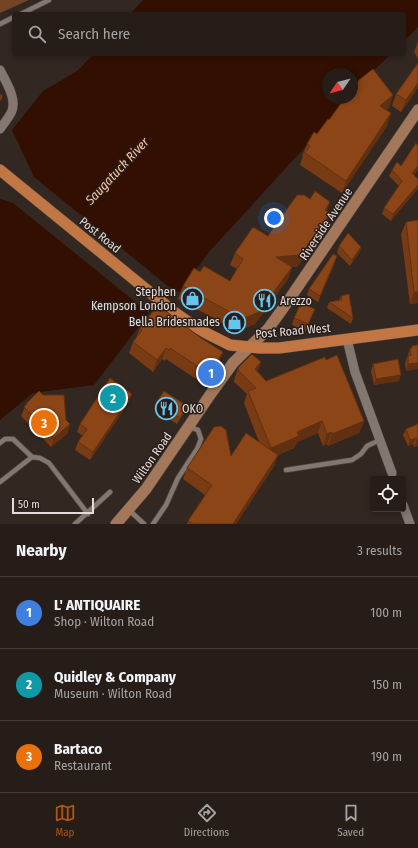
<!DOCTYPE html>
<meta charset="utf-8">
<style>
:root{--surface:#261d19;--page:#2e2622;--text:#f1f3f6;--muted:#a4a2a2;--line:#423b38;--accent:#b45309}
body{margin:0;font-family:"Fira Sans Condensed",sans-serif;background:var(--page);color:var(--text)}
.controls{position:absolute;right:12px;bottom:12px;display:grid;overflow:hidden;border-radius:4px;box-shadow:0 2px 6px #0003}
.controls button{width:36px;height:36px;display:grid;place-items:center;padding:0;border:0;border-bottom:1px solid var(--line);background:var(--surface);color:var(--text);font:20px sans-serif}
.compass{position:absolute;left:322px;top:68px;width:36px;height:36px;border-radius:50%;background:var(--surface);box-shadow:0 2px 6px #0003;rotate:235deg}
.scale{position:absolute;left:12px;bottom:10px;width:82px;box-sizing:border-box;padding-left:4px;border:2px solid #e4dcd9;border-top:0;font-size:11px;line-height:14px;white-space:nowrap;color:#e4dcd9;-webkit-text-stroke:3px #281d18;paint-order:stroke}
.you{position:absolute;left:274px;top:218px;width:14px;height:14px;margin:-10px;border:3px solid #fff;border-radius:50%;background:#1a73e8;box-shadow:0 0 0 6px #1a73e833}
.badge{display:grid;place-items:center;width:26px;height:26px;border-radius:50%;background:var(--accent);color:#fff;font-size:13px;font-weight:700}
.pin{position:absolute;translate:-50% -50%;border:2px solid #fff;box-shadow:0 1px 4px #0006}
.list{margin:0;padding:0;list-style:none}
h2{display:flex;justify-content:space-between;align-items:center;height:52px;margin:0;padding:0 16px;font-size:17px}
h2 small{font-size:13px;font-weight:400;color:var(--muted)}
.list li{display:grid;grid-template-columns:26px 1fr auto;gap:12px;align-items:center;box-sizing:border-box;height:72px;padding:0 16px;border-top:1px solid var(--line)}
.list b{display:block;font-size:15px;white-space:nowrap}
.list p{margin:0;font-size:13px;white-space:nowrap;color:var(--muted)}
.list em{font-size:13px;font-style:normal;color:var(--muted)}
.icon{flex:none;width:22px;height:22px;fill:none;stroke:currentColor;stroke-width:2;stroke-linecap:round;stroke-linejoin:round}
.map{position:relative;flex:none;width:418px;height:524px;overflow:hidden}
.search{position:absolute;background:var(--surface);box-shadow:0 2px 6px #0003;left:12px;right:12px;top:12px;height:44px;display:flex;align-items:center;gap:10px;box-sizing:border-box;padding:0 14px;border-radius:4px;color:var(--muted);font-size:15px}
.sheet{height:268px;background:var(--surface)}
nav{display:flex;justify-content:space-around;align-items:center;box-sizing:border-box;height:56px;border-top:1px solid var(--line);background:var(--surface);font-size:11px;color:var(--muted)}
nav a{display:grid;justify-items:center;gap:2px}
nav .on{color:var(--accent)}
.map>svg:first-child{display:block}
.green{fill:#734428}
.water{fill:#320f00}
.pier{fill:#322721}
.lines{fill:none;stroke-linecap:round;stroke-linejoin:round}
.service-casing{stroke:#4e4541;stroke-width:6}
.minor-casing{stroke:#4e4541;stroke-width:10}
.secondary-casing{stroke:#4e4541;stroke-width:12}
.primary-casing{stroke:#4e4541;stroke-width:12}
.service{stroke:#837770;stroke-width:4.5}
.minor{stroke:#837770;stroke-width:9}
.secondary{stroke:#a2775a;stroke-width:11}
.primary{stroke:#c27644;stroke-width:11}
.wall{fill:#783b14}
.shaded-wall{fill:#613010}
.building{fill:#8b4517;stroke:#613010}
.labels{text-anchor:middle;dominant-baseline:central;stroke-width:3;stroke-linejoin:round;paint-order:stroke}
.street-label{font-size:12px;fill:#e4dcd9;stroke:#281d18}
.poi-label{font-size:12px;fill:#e4dcd9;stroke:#281d18;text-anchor:end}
.water-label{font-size:13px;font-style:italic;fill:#ffc19f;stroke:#281d18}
</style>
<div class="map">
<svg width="418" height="524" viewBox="0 0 418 524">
<rect width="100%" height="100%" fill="#322721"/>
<!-- green -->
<path class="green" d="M 0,0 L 29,0 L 0,13 Z"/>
<!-- water -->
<path class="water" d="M 143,0 L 418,0 L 418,27 L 404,41 L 404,14 L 130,14 Z
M 94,54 L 391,54 L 352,91 L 352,74 L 328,74 L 328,98 L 347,98 L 338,111 L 209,252 L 179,292 L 169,287 L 94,385 L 33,393 L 0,420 L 0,199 L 13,203 L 34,177 L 12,130 L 43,91 L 77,71 Z"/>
<!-- pier -->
<path class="pier" d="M 34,177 L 169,287 L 149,313 L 13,203 Z"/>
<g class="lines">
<defs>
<path id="service" d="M 21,14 L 49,0
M 0,24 L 14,17
M 0,443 L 5,439 L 13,439 L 32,457 L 40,458 L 49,463 L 88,514
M 286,470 L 352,460 L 361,454 L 367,446 L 380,440
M 0,482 L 32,457
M 129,510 L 144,524
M 75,524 L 110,492
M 153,524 L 166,505 L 178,478 L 197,449 L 201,439 L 198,430 L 189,427"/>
<path id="minor" d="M 0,70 C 6,82 18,100 11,113 C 8,118 4,124 0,129
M 347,339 L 355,372 L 392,473
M 403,505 L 410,524"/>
<path id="secondary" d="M 116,524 L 146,489 L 210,395 L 233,363 L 268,329 L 284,307 L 418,110"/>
<path id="primary" d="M 0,170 L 174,312 L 194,326 L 208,334 L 230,345 L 260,348 L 279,348 L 418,330"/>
</defs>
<!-- service casing -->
<use href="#service" class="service-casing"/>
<!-- minor casing -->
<use href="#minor" class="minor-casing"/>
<!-- secondary casing -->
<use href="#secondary" class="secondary-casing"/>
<!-- primary casing -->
<use href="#primary" class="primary-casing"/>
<!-- service -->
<use href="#service" class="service"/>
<!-- minor -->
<use href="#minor" class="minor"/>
<!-- secondary -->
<use href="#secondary" class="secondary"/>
<!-- primary -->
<use href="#primary" class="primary"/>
</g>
<!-- wall -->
<path class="wall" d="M 418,41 L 418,59 L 414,52 Z
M 418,88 L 401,112 L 392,106 L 396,94 Z
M 344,103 L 389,108 L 386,110 L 387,126 L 342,193 L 300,165 L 303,156 L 302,156 L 307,144 L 317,134 Z
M 401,166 L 418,170 L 414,175 L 391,221 L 382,214 L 384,208 L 399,186 L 389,176 L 392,170 Z
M 327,211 L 326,225 L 297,267 L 292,267 L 288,279 L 255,324 L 243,329 L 230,327 L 178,299 L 183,286 L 200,272 L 230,281 L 237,269 L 230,265 L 235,253 L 268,236 Z
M 406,222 L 418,303 L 410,304 L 401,234 Z
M 339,246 L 361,247 L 359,253 L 350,266 L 337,253 Z
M 335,263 L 318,302 L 307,295 L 309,289 Z
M 341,296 L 353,318 L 351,324 L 327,308 L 329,302 L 339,300 Z
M 312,315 L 306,331 L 292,325 L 294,318 Z
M 140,328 L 219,363 L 205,385 L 166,359 L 165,361 L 162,359 L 153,372 L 129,353 L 133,342 L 136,338 Z
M 418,345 L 406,371 L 405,363 L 410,349 L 412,346 Z
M 326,360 L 364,421 L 359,433 L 328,446 L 327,444 L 323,446 L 318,433 L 297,442 L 294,448 L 278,455 L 274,466 L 236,524 L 187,524 L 188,521 L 205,495 L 183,479 L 187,468 L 231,456 L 259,442 L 244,403 L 247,394 L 234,382 L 234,380 L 238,368 L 258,372 L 266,381 Z
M 373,364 L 399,381 L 374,385 L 371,371 Z
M 129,402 L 90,460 L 75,450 L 78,442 L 83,436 L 77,432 L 80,424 Z
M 156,403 L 185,412 L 177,424 L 154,409 Z
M 26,404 L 66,420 L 70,424 L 67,434 L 51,447 L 21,416 Z
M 418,424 L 418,446 L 414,447 L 413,444 L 408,446 L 403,435 L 406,429 Z"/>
<!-- shaded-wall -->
<path class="shaded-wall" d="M 418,83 L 418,88 L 401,112 L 406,100 Z
M 393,95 L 389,108 L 375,118 L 380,106 Z
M 391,113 L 387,126 L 342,193 L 346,181 Z
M 418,166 L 418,170 L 409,179 L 412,173 Z
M 418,185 L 418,189 L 391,221 L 393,214 Z
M 330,202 L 326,214 L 325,210 Z
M 330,213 L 326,225 L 297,267 L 292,267 L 288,279 L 255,324 L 243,329 L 247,317 L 276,257 Z
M 361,247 L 359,253 L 350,266 L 352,260 Z
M 414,292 L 418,292 L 418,303 L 410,304 Z
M 166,348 L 162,359 L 153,372 L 157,360 Z
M 223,352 L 219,363 L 205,385 L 209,374 Z
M 261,362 L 257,374 L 255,369 Z
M 418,363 L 418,369 L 406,371 L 408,364 Z
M 401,375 L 399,381 L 374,385 L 376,379 Z
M 132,394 L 129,402 L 90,460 L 93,452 Z
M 187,406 L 185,412 L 177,424 L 180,418 Z
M 322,421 L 318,433 L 297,442 L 294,448 L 266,459 L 271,448 L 297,432 Z
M 364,421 L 359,433 L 328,446 L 332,434 Z
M 70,424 L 67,434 L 51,447 L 54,438 Z
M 332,432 L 327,444 L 323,446 L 327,434 Z
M 416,438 L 413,444 L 408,446 L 410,440 Z
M 418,440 L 418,446 L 414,447 L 417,441 Z
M 278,455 L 274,466 L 236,524 L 233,524 Z"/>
<!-- building -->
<path class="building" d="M 418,63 L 418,83 L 406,100 L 396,94 Z
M 373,69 L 393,95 L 380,106 L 391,113 L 346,181 L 305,153 L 310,146 L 307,144 L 314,132 L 317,134 L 328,119 L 329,120 L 342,102 L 344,103 L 347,98 L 352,98 L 352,91 L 359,80 Z
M 0,94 L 2,95 L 2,98 L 0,101 Z
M 416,143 L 418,146 L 418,166 L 412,173 L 418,179 L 418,185 L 393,214 L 384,208 L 402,181 L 392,170 L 397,162 L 401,166 Z
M 315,191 L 330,202 L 325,210 L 330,213 L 301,255 L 276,257 L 292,267 L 259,312 L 247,317 L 235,315 L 183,286 L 194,268 L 200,272 L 204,266 L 230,281 L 243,259 L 235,253 L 253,227 L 268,236 L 297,195 L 304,195 L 310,199 Z
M 418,220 L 418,292 L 414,292 L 406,222 Z
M 348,233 L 361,247 L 352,260 L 339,246 Z
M 333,254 L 337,256 L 320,296 L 309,289 Z
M 349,294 L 353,318 L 329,302 L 342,300 L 341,296 Z
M 301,303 L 315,309 L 308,324 L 294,318 Z
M 158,305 L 201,338 L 223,352 L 209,374 L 170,348 L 169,350 L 166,348 L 157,360 L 133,342 L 142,330 L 140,328 Z
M 418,345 L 418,363 L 408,364 L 408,356 L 411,355 L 410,349 L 412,348 L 412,346 Z
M 252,354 L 261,362 L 255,369 L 266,381 L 325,357 L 326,360 L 337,355 L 364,421 L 332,434 L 332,432 L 327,434 L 322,421 L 297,432 L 299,436 L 271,448 L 248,391 L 256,388 L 239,371 L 238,368 Z
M 398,359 L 401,375 L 376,379 L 373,364 Z
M 110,378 L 132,394 L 93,452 L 78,442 L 87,429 L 80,424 Z
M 39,391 L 43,395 L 64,395 L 66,420 L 70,424 L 54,438 L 24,407 L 27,404 L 26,404 Z
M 164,391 L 187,406 L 180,418 L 156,403 Z
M 418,424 L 418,440 L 417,441 L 416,438 L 410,440 L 406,429 Z
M 221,426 L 226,430 L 231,456 L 246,433 L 278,455 L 233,524 L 193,524 L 188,521 L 212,485 L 187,468 L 214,427 Z"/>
<!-- icons -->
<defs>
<symbol id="shop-ring" viewBox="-11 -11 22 22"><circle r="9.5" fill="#281d18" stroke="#66c4ef" stroke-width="1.5"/><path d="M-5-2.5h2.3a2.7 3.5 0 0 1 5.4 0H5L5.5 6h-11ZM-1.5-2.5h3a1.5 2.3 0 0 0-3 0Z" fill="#66c4ef"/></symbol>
<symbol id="restaurant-ring" viewBox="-11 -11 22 22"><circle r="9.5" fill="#281d18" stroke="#66c4ef" stroke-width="1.5"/><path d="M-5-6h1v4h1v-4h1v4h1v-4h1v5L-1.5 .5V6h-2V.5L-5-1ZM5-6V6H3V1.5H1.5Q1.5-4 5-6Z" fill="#66c4ef"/></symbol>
</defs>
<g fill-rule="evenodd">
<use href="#shop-ring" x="180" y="286" width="25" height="25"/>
<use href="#restaurant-ring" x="252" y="288" width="25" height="25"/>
<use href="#shop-ring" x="222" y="310" width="25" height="25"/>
<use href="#restaurant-ring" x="154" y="396" width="25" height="25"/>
</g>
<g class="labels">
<!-- street labels -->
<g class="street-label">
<text transform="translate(326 224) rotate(-56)">Riverside Avenue</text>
<text transform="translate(100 235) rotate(39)">Post Road</text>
<text transform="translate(293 331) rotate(-5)">Post Road West</text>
<text transform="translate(152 458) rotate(-55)">Wilton Road</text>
</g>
<!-- poi labels -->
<g class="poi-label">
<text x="176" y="292">Stephen<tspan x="176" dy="14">Kempson London</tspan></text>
<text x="280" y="301" text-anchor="start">Arezzo</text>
<text x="220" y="322">Bella Bridesmades</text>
<text x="182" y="409" text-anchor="start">OKO</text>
</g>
<!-- water labels -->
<g class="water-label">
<text transform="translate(117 171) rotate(-47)">Saugatuck River</text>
</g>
</g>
</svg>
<div class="controls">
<button><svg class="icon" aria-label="locate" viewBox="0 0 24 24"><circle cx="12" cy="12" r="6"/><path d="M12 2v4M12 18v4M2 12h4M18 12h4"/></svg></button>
</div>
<svg class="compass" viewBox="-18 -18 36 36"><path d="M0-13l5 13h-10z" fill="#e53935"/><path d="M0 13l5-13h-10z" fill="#a4a2a2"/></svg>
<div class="scale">50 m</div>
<div class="you"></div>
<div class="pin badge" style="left:211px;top:373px;background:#3f7fe0">1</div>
<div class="pin badge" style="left:113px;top:398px;background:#0f9aa8">2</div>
<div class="pin badge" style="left:44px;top:423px;background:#e8710a">3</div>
<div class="search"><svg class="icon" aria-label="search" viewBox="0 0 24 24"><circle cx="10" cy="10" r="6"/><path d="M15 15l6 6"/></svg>Search here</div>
</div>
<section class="sheet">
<h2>Nearby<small>3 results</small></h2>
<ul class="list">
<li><span class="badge" style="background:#3f7fe0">1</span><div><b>L' ANTIQUAIRE</b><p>Shop · Wilton Road</p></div><em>100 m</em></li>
<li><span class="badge" style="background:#0f9aa8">2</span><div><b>Quidley &amp; Company</b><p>Museum · Wilton Road</p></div><em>150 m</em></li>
<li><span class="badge" style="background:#e8710a">3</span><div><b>Bartaco</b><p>Restaurant</p></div><em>190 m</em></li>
</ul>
</section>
<nav>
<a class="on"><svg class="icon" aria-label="map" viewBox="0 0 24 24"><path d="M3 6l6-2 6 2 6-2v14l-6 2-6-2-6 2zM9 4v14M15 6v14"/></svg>Map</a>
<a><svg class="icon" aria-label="directions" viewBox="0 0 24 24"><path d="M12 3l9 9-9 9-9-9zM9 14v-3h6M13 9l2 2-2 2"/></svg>Directions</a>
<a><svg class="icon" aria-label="saved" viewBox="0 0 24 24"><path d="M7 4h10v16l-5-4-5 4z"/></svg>Saved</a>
</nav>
